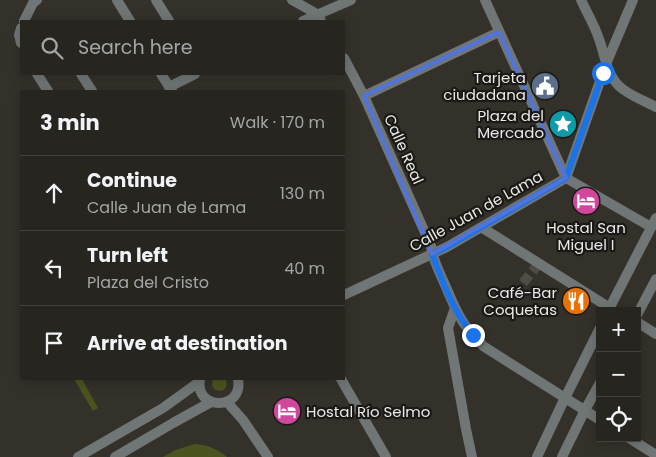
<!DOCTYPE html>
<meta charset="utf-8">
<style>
:root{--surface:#262520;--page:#2e2d29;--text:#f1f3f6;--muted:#a4a5a5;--line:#42423e}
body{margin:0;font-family:Poppins,sans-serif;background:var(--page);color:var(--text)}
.controls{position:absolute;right:15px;bottom:15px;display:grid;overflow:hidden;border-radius:0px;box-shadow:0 2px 12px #0003}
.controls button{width:45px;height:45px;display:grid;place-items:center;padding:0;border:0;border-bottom:1px solid var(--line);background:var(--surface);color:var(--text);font:25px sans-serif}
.stop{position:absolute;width:15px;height:15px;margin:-11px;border:4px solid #1a73e8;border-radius:50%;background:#fff}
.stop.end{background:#1a73e8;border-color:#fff;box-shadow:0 1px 5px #0008}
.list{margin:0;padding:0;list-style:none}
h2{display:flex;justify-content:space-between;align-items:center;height:65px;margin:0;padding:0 20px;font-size:21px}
h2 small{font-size:16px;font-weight:400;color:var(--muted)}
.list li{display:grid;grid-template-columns:32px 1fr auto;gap:15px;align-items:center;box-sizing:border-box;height:75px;padding:0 20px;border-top:1px solid var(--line)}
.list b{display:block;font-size:19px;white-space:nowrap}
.list p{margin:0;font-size:16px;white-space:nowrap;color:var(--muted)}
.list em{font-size:16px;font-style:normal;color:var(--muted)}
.icon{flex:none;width:28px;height:28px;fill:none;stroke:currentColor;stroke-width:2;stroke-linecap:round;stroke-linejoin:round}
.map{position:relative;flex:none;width:656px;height:457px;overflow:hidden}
.search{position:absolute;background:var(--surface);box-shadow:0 2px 12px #0003;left:20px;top:20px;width:325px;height:55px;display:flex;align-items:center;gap:12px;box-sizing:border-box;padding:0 18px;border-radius:0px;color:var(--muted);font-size:19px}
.panel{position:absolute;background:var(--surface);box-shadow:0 2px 12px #0003;left:20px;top:90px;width:325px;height:290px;border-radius:0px}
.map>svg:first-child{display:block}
.green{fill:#4b531e}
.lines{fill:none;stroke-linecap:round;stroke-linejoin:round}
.pedestrian-tunnel{stroke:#4e4c46;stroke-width:10;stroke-dasharray:10 5;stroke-linecap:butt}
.pedestrian{stroke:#707576;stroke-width:10}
.minor{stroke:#707576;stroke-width:10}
.tertiary{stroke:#707576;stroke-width:10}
.route{stroke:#1a73e8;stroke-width:6}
.marked{fill:none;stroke:#5074db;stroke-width:4;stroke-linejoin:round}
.labels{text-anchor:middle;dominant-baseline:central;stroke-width:4.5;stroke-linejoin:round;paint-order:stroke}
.poi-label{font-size:15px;fill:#eae8e4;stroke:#1a1916;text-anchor:end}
.street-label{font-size:15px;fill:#eae8e4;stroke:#1a1916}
</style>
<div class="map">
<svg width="656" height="457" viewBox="0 0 656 457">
<rect width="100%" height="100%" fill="#33312a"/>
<!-- green -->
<path class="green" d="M 74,379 L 82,379 L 98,408 L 93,411 Z
M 213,379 L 225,379 C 228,383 227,388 222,391 L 215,390 L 212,386 Z
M 195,444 C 208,445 218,449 227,457 L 163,457 L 175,450 Z"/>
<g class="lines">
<!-- pedestrian-tunnel -->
<path class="pedestrian-tunnel" d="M 523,283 L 539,263"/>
<!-- pedestrian -->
<path class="pedestrian" d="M 455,308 L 448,328 L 466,429 L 472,457"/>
<!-- minor -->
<path class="minor" d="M 156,0 L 169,21
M 292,0 L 317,14 L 321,21
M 485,0 L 566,178
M 581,0 C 587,13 595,26 599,39 C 605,55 606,73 619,86 C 628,95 645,101 656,107
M 24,21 L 33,3 L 37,0
M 303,21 L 351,0
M 21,28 L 19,35 L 21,43
M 344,58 L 364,96 L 431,246 C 433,261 440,273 446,287 C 452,301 458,317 468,329 C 473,335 479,340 483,346 L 600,420
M 37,74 L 48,91
M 81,74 L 92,91
M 169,87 L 195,74
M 364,96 L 499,32
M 566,178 L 651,227
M 481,227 L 610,308
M 344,295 L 447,247 L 566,178 L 606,64 L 633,0
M 637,315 L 656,279
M 637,322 L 656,334
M 585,410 L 600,383
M 629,438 L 656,455"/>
<!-- tertiary -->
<path class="tertiary" d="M 117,0 L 130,21
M 161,74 L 172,91
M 608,311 L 656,218
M 200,379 C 194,411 244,411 238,379
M 341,379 L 386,457
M 227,402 L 243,420 L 268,457
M 78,457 L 163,408 L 199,382
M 115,457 L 173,423 L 211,402
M 537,457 L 563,402 L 600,328
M 562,457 L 585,410"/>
</g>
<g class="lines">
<!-- route -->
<path class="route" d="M 473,335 C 454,313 442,281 432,254 L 447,247 L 566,178 L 603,73"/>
</g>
<!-- marked area -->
<path class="marked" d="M 499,32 L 566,178 L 432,254 L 364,96 Z"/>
<!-- icons -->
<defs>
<symbol id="civic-disc" viewBox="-11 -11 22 22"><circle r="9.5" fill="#5c6f8a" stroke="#1a1916"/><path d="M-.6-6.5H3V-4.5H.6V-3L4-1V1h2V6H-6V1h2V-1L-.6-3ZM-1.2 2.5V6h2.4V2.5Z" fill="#fff"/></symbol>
<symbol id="sight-disc" viewBox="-11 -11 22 22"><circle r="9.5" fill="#0f9aa8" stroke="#1a1916"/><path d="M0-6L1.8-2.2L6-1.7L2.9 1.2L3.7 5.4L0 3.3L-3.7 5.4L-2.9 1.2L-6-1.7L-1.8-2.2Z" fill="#fff"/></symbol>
<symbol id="hotel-disc" viewBox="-11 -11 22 22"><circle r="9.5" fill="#d1479c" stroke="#1a1916"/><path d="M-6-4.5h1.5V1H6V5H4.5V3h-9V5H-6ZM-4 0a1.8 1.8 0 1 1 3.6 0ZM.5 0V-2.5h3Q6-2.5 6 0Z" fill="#fff"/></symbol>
<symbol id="restaurant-disc" viewBox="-11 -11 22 22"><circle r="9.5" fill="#e8710a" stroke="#1a1916"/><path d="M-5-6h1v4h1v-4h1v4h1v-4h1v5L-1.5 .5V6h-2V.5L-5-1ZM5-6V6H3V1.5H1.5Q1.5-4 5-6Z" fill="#fff"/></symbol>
</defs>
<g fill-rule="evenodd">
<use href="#civic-disc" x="529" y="70" width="32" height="32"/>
<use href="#sight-disc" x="547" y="108" width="32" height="32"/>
<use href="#hotel-disc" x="570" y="185" width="32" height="32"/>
<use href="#restaurant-disc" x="560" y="285" width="32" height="32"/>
<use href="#hotel-disc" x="271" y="395" width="32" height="32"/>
</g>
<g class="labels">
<!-- poi labels -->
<g class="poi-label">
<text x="526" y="77">Tarjeta<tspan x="526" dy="17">ciudadana</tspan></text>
<text x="544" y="115">Plaza del<tspan x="544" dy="17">Mercado</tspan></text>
<text x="586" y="227" text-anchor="middle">Hostal San<tspan x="586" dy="17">Miguel I</tspan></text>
<text x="557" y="292">Café-Bar<tspan x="557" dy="17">Coquetas</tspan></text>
<text x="306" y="411" text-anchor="start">Hostal Río Selmo</text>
</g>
<!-- street labels -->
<g class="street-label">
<text transform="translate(404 149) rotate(66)">Calle Real</text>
<text transform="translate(476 211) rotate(-29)">Calle Juan de Lama</text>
</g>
</g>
</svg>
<div class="controls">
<button>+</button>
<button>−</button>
<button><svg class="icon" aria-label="locate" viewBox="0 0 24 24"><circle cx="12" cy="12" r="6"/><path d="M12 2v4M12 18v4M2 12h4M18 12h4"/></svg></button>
</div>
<div class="stop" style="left:603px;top:73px"></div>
<div class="stop end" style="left:473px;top:335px"></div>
<div class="search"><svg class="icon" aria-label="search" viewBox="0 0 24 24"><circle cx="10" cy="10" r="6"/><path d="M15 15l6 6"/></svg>Search here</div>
<section class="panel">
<h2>3 min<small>Walk · 170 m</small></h2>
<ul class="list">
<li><svg class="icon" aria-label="ahead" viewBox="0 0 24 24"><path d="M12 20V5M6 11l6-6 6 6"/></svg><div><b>Continue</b><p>Calle Juan de Lama</p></div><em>130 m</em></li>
<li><svg class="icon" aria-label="left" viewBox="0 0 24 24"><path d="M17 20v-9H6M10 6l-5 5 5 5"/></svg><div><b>Turn left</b><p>Plaza del Cristo</p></div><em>40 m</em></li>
<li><svg class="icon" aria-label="arrive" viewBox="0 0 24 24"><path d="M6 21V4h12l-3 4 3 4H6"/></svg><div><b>Arrive at destination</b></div></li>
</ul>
</section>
</div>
